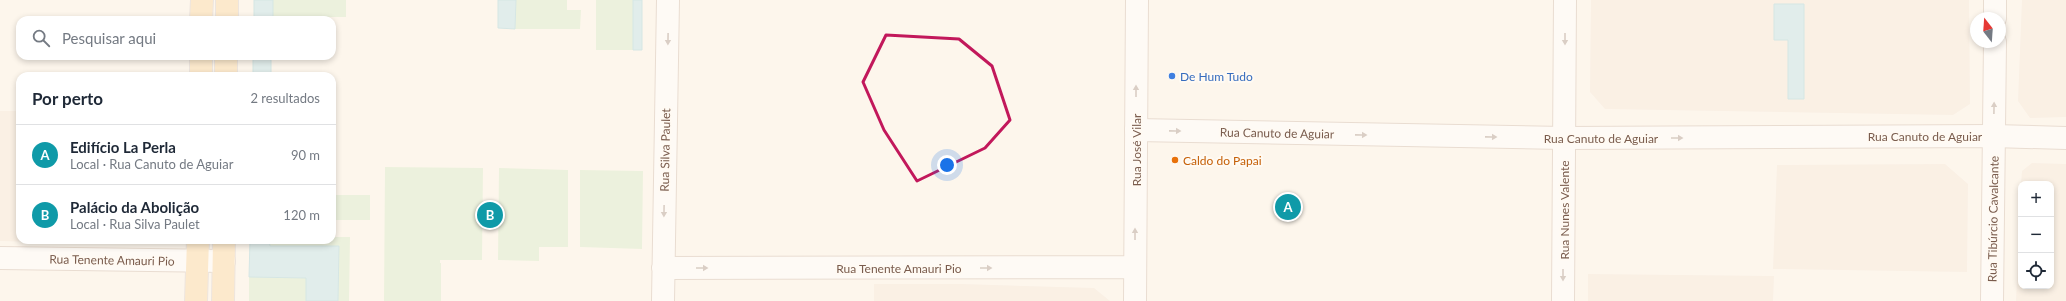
<!DOCTYPE html>
<html lang="pt">
<meta charset="utf-8">
<style>
:root{--surface:#fff;--page:#f2f2f3;--text:#1f2937;--muted:#747a83;--line:#e0e1e3;--accent:#0b8043}
body{margin:0;font-family:Lato,sans-serif;background:var(--page);color:var(--text)}
.controls{position:absolute;right:12px;bottom:12px;display:grid;overflow:hidden;border-radius:8px;box-shadow:0 2px 6px #0003}
.controls button{width:36px;height:36px;display:grid;place-items:center;padding:0;border:0;border-bottom:1px solid var(--line);background:var(--surface);color:var(--text);font:20px sans-serif}
.compass{position:absolute;left:1970px;top:12px;width:36px;height:36px;border-radius:50%;background:var(--surface);box-shadow:0 2px 6px #0003;rotate:343deg}
.you{position:absolute;left:947px;top:165px;width:14px;height:14px;margin:-10px;border:3px solid #fff;border-radius:50%;background:#1a73e8;box-shadow:0 0 0 6px #1a73e833}
.badge{display:grid;place-items:center;width:26px;height:26px;border-radius:50%;background:var(--accent);color:#fff;font-size:13px;font-weight:700}
.pin{position:absolute;translate:-50% -50%;border:2px solid #fff;box-shadow:0 1px 4px #0006}
.list{margin:0;padding:0;list-style:none}
h2{display:flex;justify-content:space-between;align-items:center;height:52px;margin:0;padding:0 16px;font-size:17px}
h2 small{font-size:13px;font-weight:400;color:var(--muted)}
.list li{display:grid;grid-template-columns:26px 1fr auto;gap:12px;align-items:center;box-sizing:border-box;height:60px;padding:0 16px;border-top:1px solid var(--line)}
.list b{display:block;font-size:15px;white-space:nowrap}
.list p{margin:0;font-size:13px;white-space:nowrap;color:var(--muted)}
.list em{font-size:13px;font-style:normal;color:var(--muted)}
.icon{flex:none;width:22px;height:22px;fill:none;stroke:currentColor;stroke-width:2;stroke-linecap:round;stroke-linejoin:round}
.map{position:relative;flex:none;width:2066px;height:301px;overflow:hidden}
.search{position:absolute;background:var(--surface);box-shadow:0 2px 6px #0003;left:16px;top:16px;width:320px;height:44px;display:flex;align-items:center;gap:10px;box-sizing:border-box;padding:0 14px;border-radius:12px;color:var(--muted);font-size:15px}
.panel{position:absolute;background:var(--surface);box-shadow:0 2px 6px #0003;left:16px;top:72px;width:320px;height:172px;border-radius:12px}
.map>svg:first-child{display:block}
.residential{fill:#f5e8da}
.green{fill:#d8ecc9}
.water{fill:#bfe3e8;stroke:#a5d3da}
.lines{fill:none;stroke-linecap:round;stroke-linejoin:round}
.minor-casing{stroke:#d1beb0;stroke-width:24}
.tertiary-casing{stroke:#d1beb0;stroke-width:24}
.primary-casing{stroke:#dad1cd;stroke-width:24}
.minor{stroke:#fff;stroke-width:22}
.tertiary{stroke:#fff;stroke-width:22}
.primary{stroke:#fbd9a5;stroke-width:22}
.oneway{fill:#af9d94}
.marked{fill:none;stroke:#c2185b;stroke-width:3;stroke-linejoin:round}
.shop-dot{fill:#3f7fe0;stroke:#fffaf3;stroke-width:1.5}
.food-dot{fill:#e8710a;stroke:#fffaf3;stroke-width:1.5}
.labels{text-anchor:middle;dominant-baseline:central;stroke-width:4;stroke-linejoin:round;paint-order:stroke}
.shop-label{font-size:12px;fill:#366cbe;stroke:#fffaf3;text-anchor:start}
.street-label{font-size:12px;fill:#7a5c4d;stroke:#fffaf3}
.food-label{font-size:12px;fill:#c56008;stroke:#fffaf3;text-anchor:start}
</style>
<div class="map">
<svg width="2066" height="301" viewBox="0 0 2066 301">
<rect width="100%" height="100%" fill="#fdf6ec"/>
<!-- residential -->
<path class="residential" d="M 1591,0 L 1969,0 L 1970,104 L 1953,115 L 1605,109 L 1590,92 Z
M 2022,0 L 2066,0 L 2066,117 L 2030,118 L 2018,101 Z
M 0,111 L 20,111 L 20,240 L 39,240 L 39,242 L 0,241 Z
M 2032,163 L 2066,164 L 2066,301 L 2016,301 L 2021,190 L 2021,286 L 2051,286 L 2051,184 L 2021,184 L 2022,171 Z
M 1945,164 L 1968,184 L 1967,272 L 1773,269 L 1777,165 Z
M 1588,274 L 1774,276 L 1773,301 L 1588,301 Z
M 874,284 L 962,284 L 1094,288 L 1110,301 L 874,301 Z"/>
<!-- green -->
<path class="green" d="M 273,0 L 346,0 L 346,17 L 273,17 Z
M 516,0 L 567,0 L 567,10 L 581,10 L 580,29 L 515,29 Z
M 596,0 L 633,0 L 633,50 L 596,50 Z
M 385,167 L 483,168 L 482,260 L 440,260 L 440,263 L 441,263 L 441,301 L 384,301 Z
M 499,168 L 568,170 L 568,247 L 539,247 L 539,261 L 498,260 Z
M 580,170 L 643,171 L 642,249 L 580,247 Z
M 332,195 L 370,195 L 370,220 L 332,220 Z
M 332,237 L 350,237 L 349,301 L 338,301 L 339,246 L 269,246 L 269,240 L 332,240 Z
M 249,277 L 307,278 L 306,301 L 249,301 Z"/>
<!-- water -->
<path class="water" d="M 254,0 L 273,0 L 273,20 L 254,20 Z
M 498,0 L 516,0 L 515,29 L 498,28 Z
M 633,0 L 642,0 L 642,50 L 633,50 Z
M 1774,4 L 1804,4 L 1804,99 L 1788,99 L 1788,40 L 1774,40 Z
M 253,56 L 271,56 L 271,76 L 253,76 Z
M 250,240 L 269,240 L 270,246 L 339,246 L 338,301 L 306,301 L 306,278 L 249,277 Z"/>
<g class="lines">
<defs>
<path id="minor" d="M 1995,18 L 1995,0
M 0,258 L 224,261
M 663,268 L 1135,267
M 663,301 L 668,0
M 1135,301 L 1137,0
M 1563,301 L 1565,0
M 1992,301 L 1995,42"/>
<path id="tertiary" d="M 1136,130 L 1564,138 L 1993,136 L 2066,138"/>
<path id="primary" d="M 201,20 L 202,0
M 227,20 L 227,0
M 201,76 L 201,56
M 226,76 L 226,56
M 196,301 L 198,240
M 223,301 L 224,240"/>
</defs>
<!-- minor casing -->
<use href="#minor" class="minor-casing"/>
<!-- tertiary casing -->
<use href="#tertiary" class="tertiary-casing"/>
<!-- primary casing -->
<use href="#primary" class="primary-casing"/>
<!-- minor -->
<use href="#minor" class="minor"/>
<!-- tertiary -->
<use href="#tertiary" class="tertiary"/>
<!-- primary -->
<use href="#primary" class="primary"/>
</g>
<!-- one-way arrows -->
<defs><path id="oneway-solid" d="M-6-.8H1V-3.2L6.5 0L1 3.2V.8H-6Z"/></defs>
<g class="oneway">
<use href="#oneway-solid" transform="translate(668 39) rotate(91)"/>
<use href="#oneway-solid" transform="translate(1565 39) rotate(90)"/>
<use href="#oneway-solid" transform="translate(1136 91) rotate(-90)"/>
<use href="#oneway-solid" transform="translate(1994 108) rotate(-89)"/>
<use href="#oneway-solid" transform="translate(1175 131) rotate(1)"/>
<use href="#oneway-solid" transform="translate(1361 135) rotate(1)"/>
<use href="#oneway-solid" transform="translate(1491 137) rotate(1)"/>
<use href="#oneway-solid" transform="translate(1677 138)"/>
<use href="#oneway-solid" transform="translate(664 211) rotate(91)"/>
<use href="#oneway-solid" transform="translate(1135 234) rotate(-90)"/>
<use href="#oneway-solid" transform="translate(702 268)"/>
<use href="#oneway-solid" transform="translate(986 268)"/>
<use href="#oneway-solid" transform="translate(1563 275) rotate(90)"/>
</g>
<!-- marked area -->
<path d="M0 0H2066V301H0ZM 886,35 L 959,39 L 992,66 L 1010,120 L 985,148 L 917,181 L 884,130 L 863,82 Z" fill="#fdf6ec" fill-opacity=".55" fill-rule="evenodd"/>
<path class="marked" d="M 886,35 L 959,39 L 992,66 L 1010,120 L 985,148 L 917,181 L 884,130 L 863,82 Z"/>
<!-- markers -->
<circle class="shop-dot" cx="1172" cy="76" r="4"/>
<circle class="food-dot" cx="1175" cy="160" r="4"/>
<g class="labels">
<!-- shop labels -->
<g class="shop-label">
<text x="1180" y="76">De Hum Tudo</text>
</g>
<!-- street labels -->
<g class="street-label">
<text transform="translate(1277 133) rotate(1)">Rua Canuto de Aguiar</text>
<text x="1925" y="136">Rua Canuto de Aguiar</text>
<text x="1601" y="138">Rua Canuto de Aguiar</text>
<text transform="translate(665 150) rotate(-89)">Rua Silva Paulet</text>
<text transform="translate(1136 150) rotate(-90)">Rua José Vilar</text>
<text transform="translate(1564 210) rotate(-90)">Rua Nunes Valente</text>
<text transform="translate(1993 219) rotate(-89)">Rua Tibúrcio Cavalcante</text>
<text transform="translate(112 260) rotate(1)">Rua Tenente Amauri Pio</text>
<text x="899" y="268">Rua Tenente Amauri Pio</text>
</g>
<!-- food labels -->
<g class="food-label">
<text x="1183" y="160">Caldo do Papai</text>
</g>
</g>
</svg>
<div class="controls">
<button>+</button>
<button>−</button>
<button><svg class="icon" aria-label="locate" viewBox="0 0 24 24"><circle cx="12" cy="12" r="6"/><path d="M12 2v4M12 18v4M2 12h4M18 12h4"/></svg></button>
</div>
<svg class="compass" viewBox="-18 -18 36 36"><path d="M0-13l5 13h-10z" fill="#e53935"/><path d="M0 13l5-13h-10z" fill="#747a83"/></svg>
<div class="you"></div>
<div class="pin badge" style="left:1288px;top:207px;background:#0f9aa8">A</div>
<div class="pin badge" style="left:490px;top:215px;background:#0f9aa8">B</div>
<div class="search"><svg class="icon" aria-label="search" viewBox="0 0 24 24"><circle cx="10" cy="10" r="6"/><path d="M15 15l6 6"/></svg>Pesquisar aqui</div>
<section class="panel">
<h2>Por perto<small>2 resultados</small></h2>
<ul class="list">
<li><span class="badge" style="background:#0f9aa8">A</span><div><b>Edifício La Perla</b><p>Local · Rua Canuto de Aguiar</p></div><em>90 m</em></li>
<li><span class="badge" style="background:#0f9aa8">B</span><div><b>Palácio da Abolição</b><p>Local · Rua Silva Paulet</p></div><em>120 m</em></li>
</ul>
</section>
</div>
